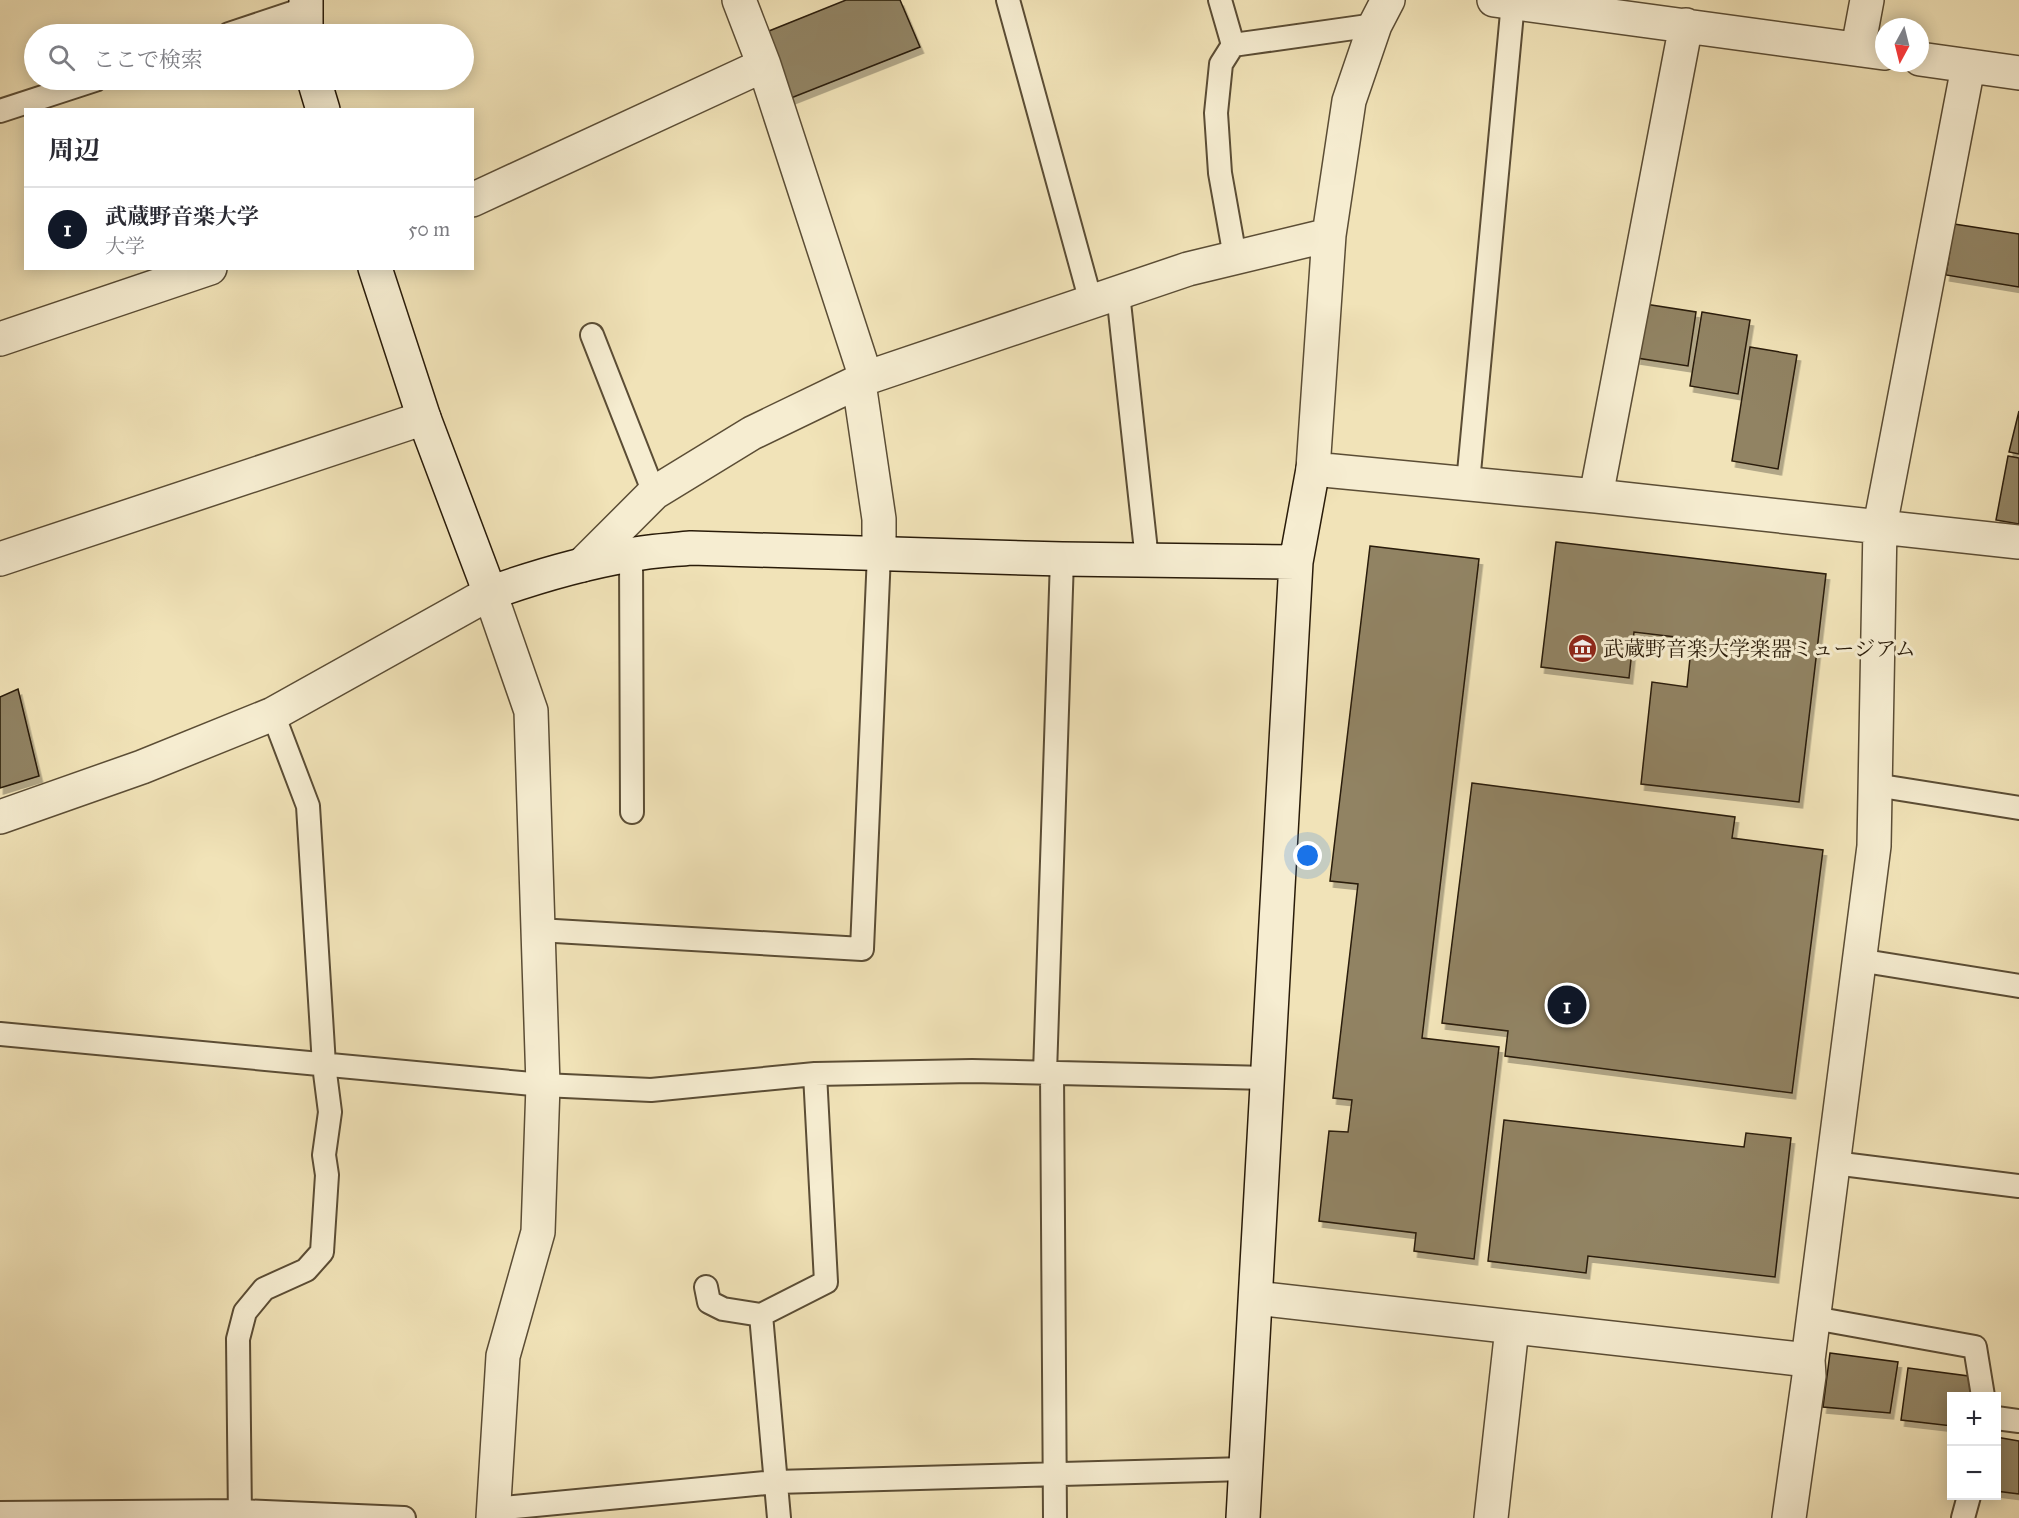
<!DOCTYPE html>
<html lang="ja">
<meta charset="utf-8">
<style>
:root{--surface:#fff;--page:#f7f7f7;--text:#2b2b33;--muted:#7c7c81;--line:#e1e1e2;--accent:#111827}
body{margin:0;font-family:"IM FELL Great Primer","Noto Serif JP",serif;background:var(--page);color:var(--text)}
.controls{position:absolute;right:18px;bottom:18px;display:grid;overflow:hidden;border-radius:0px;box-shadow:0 3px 15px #0003}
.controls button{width:54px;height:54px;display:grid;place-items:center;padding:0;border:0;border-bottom:2px solid var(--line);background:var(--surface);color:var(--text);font:30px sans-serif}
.compass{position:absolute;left:1875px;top:18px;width:54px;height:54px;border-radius:50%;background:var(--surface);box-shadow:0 3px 15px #0003;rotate:187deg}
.you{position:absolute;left:1308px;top:856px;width:21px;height:21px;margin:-15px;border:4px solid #fff;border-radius:50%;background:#1a73e8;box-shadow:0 0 0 9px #1a73e833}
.badge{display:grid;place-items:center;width:39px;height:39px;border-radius:50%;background:var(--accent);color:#fff;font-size:20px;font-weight:700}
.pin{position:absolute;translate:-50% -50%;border:3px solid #fff;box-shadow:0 2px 6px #0006}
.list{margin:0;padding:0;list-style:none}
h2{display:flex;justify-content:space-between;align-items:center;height:78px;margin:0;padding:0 24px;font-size:26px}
h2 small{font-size:20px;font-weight:400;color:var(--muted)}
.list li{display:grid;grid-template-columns:39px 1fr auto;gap:18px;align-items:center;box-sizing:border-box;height:84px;padding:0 24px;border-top:2px solid var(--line)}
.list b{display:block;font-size:22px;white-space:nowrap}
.list p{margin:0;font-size:20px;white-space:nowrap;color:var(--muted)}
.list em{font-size:20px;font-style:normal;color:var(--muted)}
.icon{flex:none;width:33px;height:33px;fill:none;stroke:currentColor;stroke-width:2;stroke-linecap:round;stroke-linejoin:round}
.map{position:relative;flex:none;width:2019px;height:1518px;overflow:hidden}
.search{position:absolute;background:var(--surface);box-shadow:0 3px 15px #0003;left:24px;top:24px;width:450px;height:66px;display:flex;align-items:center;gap:15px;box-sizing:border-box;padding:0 21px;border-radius:33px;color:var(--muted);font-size:22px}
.panel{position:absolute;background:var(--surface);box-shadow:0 3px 15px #0003;left:24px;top:108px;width:450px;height:162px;border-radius:0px}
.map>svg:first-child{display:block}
.building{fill:#918364;stroke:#291b09;stroke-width:1.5;filter:url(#shadow)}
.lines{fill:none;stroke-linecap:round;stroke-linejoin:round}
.lane-casing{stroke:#5b4d35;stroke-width:26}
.street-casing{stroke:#5b4d35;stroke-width:36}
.secondary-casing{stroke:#291b09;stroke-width:36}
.lane{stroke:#f6edd1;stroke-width:22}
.street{stroke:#f6edd1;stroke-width:33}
.secondary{stroke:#f6edd1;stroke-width:33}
.labels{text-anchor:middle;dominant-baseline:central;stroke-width:6;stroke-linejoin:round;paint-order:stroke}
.poi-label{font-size:21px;fill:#291b09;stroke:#f6edd1;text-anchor:start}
</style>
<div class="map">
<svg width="2019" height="1518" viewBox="0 0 2019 1518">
<defs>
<filter id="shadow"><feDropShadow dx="3.5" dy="6" stdDeviation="0" flood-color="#0004"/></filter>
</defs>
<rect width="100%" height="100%" fill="#f1e3b8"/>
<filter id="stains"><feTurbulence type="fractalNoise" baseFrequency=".00333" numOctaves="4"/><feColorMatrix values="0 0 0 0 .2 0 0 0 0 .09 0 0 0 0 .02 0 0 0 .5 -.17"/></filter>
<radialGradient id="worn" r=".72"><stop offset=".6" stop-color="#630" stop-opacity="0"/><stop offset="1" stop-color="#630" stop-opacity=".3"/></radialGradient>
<!-- building -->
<path class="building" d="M 846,0 L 900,0 L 920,47 L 791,98 L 764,33 Z
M 1954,224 L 2019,234 L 2019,287 L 1946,275 Z
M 1645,304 L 1696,312 L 1688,366 L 1637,358 Z
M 1702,312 L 1750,320 L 1738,394 L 1690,386 Z
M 1750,347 L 1797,355 L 1778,469 L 1732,461 Z
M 2019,411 L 2019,454 L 2009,452 Z
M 2008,456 L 2019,458 L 2019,524 L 1996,520 Z
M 1556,542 L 1826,574 L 1799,802 L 1641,784 L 1652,682 L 1687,687 L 1692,639 L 1634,632 L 1629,678 L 1541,667 Z
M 1370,546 L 1479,559 L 1422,1038 L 1499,1047 L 1474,1259 L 1414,1251 L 1416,1233 L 1319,1221 L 1329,1131 L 1348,1132 L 1352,1100 L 1333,1098 L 1358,884 L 1330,881 Z
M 18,689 L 39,776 L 0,788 L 0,697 Z
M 1472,783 L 1735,817 L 1732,838 L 1823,850 L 1792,1093 L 1505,1056 L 1508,1031 L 1442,1023 Z
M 1504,1120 L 1744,1147 L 1746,1133 L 1791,1138 L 1775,1277 L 1588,1256 L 1586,1273 L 1488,1261 Z
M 1830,1353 L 1898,1362 L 1890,1413 L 1823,1407 Z
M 1908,1368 L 1976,1377 L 1973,1396 L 1952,1396 L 1952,1426 L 1901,1420 Z
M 1996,1437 L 2019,1441 L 2019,1494 L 1996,1491 Z"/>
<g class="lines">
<defs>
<path id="lane" d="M 1008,0 L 1091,302
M 1220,0 L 1233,45 L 1375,25
M 229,34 L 304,9
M 1233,45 L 1221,64 L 1216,113 L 1220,173 L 1235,257
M 0,111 L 95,80
M 1118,293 L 1147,560
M 592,335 L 654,493
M 1468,483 L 1513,2
M 631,554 L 632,812
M 1875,785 L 2019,808
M 538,930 L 862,949 L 879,554
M 1858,960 L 2019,986
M 0,1034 L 543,1085 L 651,1090 L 815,1074 L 972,1071 L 1268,1078
M 1045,1073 L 1062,559
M 1052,1073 L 1055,1518
M 1834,1163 L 2019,1186
M 706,1287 L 709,1302 L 723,1309 L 761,1315
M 1814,1318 L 1975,1347 L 1983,1396
M 1996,1418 L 2019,1421
M 494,1509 L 776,1482 L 1245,1469
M 0,1513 L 240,1511 L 404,1518
M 240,1518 L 238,1339 L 245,1312 L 264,1289 L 306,1270 L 322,1252 L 327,1175 L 324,1155 L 330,1112 L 324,1065 L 308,806 L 273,714
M 779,1518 L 761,1315 L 826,1282 L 815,1074
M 1963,1518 L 1969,1496"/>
<path id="street" d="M 739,0 L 764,65 L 866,378
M 1388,0 L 1375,25 L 1349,101 L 1329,235 L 1313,469 L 1596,496 L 2019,542
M 1494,0 L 1884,53
M 1858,48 L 1867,0
M 1920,59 L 2019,73
M 472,200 L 764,65
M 0,339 L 210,268
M 859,383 L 879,519 L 879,554
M 1596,496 L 1686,25
M 0,559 L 424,418
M 582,565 L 654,493 L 752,433 L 866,378 L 1188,269 L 1329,235
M 0,817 L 142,767 L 273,714 L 490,593 L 531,711 L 543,1085 L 538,1232 L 503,1356 L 493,1518
M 1256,1298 L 1808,1360
M 1491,1518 L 1512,1328
M 1789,1518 L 1809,1376 L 1808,1360 L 1874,846 L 1880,526 L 1968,67"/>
<path id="secondary" d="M 306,0 L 306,34
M 314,80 L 323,110
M 375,268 L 424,418 L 490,593 C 535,577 583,563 630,555 C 650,551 671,550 691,548 L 1062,559 L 1296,562
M 1243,1518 L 1296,562 L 1313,469"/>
</defs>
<!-- lane casing -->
<use href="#lane" class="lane-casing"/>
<!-- street casing -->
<use href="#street" class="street-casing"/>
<!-- secondary casing -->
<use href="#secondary" class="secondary-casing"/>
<!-- lane -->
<use href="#lane" class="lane"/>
<!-- street -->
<use href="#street" class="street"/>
<!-- secondary -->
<use href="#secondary" class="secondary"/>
</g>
<!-- icons -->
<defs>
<symbol id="museum-disc" viewBox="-11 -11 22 22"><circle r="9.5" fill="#8f2418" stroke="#f6edd1"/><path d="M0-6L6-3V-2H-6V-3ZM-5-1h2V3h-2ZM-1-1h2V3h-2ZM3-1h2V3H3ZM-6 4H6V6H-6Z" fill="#fff"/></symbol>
</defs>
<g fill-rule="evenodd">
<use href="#museum-disc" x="1566" y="632" width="33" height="33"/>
</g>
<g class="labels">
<!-- poi labels -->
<g class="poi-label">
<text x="1603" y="649">武蔵野音楽大学楽器ミュージアム</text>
</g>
</g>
<rect width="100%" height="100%" filter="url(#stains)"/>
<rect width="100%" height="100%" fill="url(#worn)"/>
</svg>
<div class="controls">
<button>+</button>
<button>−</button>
</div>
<svg class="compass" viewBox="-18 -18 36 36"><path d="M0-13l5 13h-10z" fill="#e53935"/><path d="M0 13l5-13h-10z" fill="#7c7c81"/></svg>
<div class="you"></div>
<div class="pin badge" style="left:1567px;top:1005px">1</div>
<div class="search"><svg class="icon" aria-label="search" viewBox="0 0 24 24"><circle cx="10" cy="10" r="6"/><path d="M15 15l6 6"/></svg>ここで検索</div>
<section class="panel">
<h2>周辺<small></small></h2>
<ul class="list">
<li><span class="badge">1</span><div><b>武蔵野音楽大学</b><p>大学</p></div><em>50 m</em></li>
</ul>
</section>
</div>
